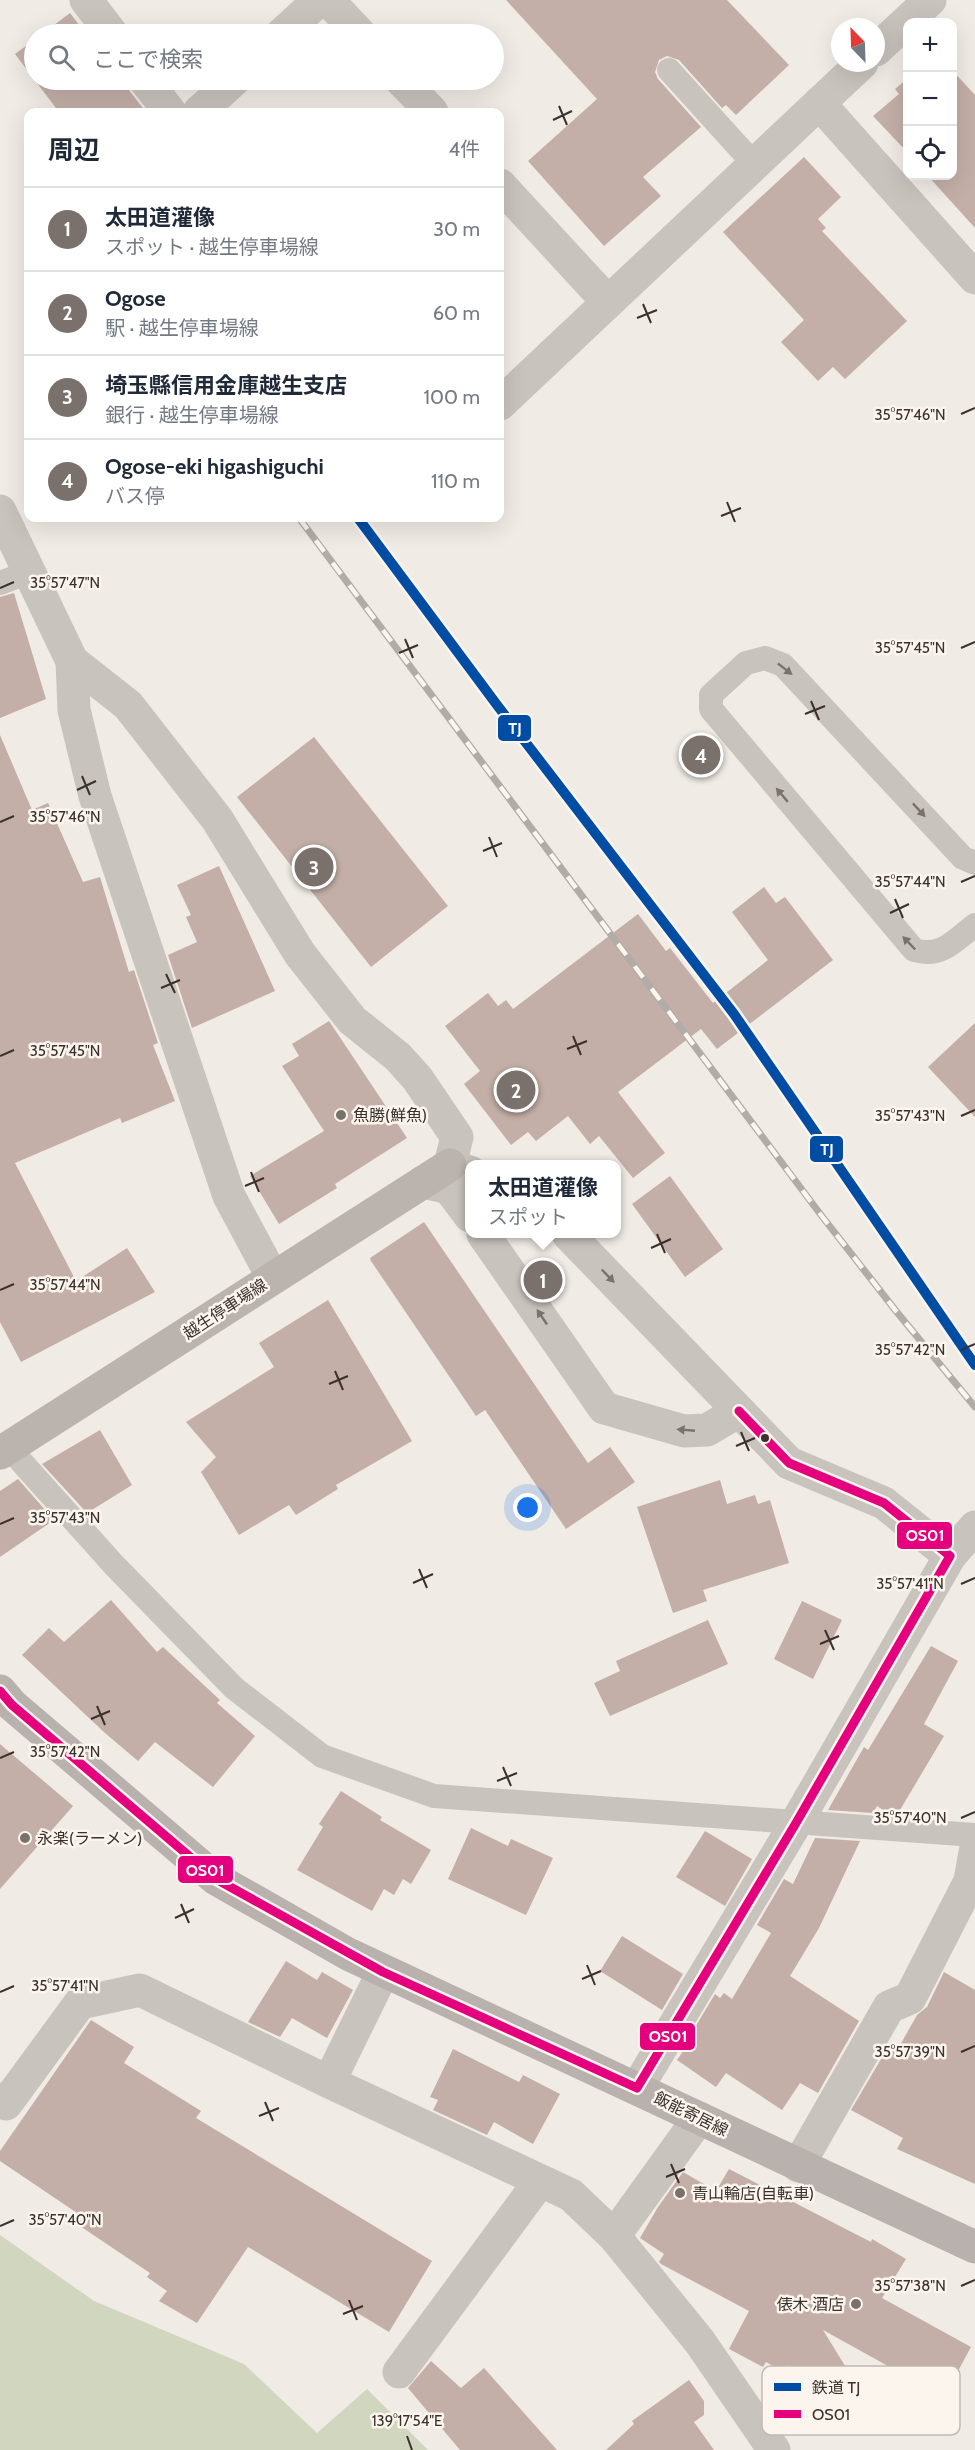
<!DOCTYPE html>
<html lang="ja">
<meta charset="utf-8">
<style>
:root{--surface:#fff;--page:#f2f2f3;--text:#1f2937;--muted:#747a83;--line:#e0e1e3;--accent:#7a716c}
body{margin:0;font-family:Cabin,"Noto Sans JP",sans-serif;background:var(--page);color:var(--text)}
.controls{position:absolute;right:18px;top:18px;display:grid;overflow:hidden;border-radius:12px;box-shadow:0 6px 24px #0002}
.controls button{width:54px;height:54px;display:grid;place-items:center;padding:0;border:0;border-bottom:2px solid var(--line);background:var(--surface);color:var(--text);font:30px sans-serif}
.compass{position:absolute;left:831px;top:18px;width:54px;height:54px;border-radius:50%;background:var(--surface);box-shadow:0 6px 24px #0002;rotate:337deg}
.you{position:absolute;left:528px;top:1508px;width:21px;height:21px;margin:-15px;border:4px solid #fff;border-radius:50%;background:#1a73e8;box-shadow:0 0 0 9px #1a73e833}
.badge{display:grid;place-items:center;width:39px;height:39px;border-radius:50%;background:var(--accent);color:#fff;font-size:20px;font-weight:700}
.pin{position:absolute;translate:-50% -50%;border:3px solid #fff;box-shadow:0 2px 6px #0006}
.popup{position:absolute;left:465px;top:1160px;width:156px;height:78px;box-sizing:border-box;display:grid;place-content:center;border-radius:12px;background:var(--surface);filter:drop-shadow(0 2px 4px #0005);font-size:20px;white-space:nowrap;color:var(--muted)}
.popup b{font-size:22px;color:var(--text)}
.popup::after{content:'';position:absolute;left:50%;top:100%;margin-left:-12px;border:12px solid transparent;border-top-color:var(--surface)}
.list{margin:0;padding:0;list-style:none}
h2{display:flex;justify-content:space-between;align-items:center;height:78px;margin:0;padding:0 24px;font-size:26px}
h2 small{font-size:20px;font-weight:400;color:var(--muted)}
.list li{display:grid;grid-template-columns:39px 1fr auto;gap:18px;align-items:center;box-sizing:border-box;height:84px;padding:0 24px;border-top:2px solid var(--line)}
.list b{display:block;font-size:22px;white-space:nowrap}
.list p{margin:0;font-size:20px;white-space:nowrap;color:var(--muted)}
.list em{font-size:20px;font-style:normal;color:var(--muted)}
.icon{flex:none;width:33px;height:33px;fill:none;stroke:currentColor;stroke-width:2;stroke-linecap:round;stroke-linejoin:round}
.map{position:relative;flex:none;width:975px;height:2450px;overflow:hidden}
.search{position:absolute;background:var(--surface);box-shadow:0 6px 24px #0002;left:24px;top:24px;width:480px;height:66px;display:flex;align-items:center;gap:15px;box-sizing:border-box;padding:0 21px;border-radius:33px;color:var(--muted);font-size:22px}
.panel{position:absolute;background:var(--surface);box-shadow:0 6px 24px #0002;left:24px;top:108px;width:480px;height:414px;border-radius:12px}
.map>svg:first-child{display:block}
.green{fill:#d1d6bf}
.building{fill:#c3afa7}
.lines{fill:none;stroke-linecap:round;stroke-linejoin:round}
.service{stroke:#c9c3be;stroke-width:24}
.minor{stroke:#c9c3be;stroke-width:33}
.tertiary{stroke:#c9c3be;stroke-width:33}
.secondary{stroke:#bab3ae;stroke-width:33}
.primary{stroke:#b8b1ad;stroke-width:33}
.rail-casing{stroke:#b1aca8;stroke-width:7}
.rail{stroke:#fbf5ee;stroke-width:4.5;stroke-dasharray:14;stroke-linecap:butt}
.bus-1-casing{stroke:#fbf5ee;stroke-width:14}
.bus-1{stroke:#e5007d;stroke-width:9}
.rail-1-casing{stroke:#fbf5ee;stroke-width:15}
.rail-1{stroke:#004da3;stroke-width:10}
.oneway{fill:#7b726d}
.ticks{fill:none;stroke:#3b302b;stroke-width:2}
.poi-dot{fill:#7a716c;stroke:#fbf5ee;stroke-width:2}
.bus-dot{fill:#3b302b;stroke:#fbf5ee;stroke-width:2}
.labels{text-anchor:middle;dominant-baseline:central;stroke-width:5;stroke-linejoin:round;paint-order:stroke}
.poi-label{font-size:16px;fill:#3b302b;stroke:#fbf5ee;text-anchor:start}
.street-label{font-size:16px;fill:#3b302b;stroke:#fbf5ee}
.key{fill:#fbf5ee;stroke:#c1bab4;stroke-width:1.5}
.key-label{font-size:16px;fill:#3b302b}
.ticks-label{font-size:15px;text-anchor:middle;fill:#3b302b;stroke:#fbf5ee;stroke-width:5;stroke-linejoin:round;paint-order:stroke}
.line-badge{stroke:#fbf5ee;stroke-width:2}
.badge-label{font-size:16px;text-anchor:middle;font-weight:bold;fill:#fff}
</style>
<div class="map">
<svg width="975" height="2450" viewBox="0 0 975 2450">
<rect width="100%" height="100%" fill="#f0ebe5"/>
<!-- green -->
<path class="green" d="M 0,2235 L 94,2301 L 244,2364 L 317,2433 L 367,2389 L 428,2450 L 0,2450 Z"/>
<!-- building -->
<path class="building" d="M 506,0 L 727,0 L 789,65 L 736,115 L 726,105 L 722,108 L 679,60 L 667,56 L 659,60 L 655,72 L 658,79 L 701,127 L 643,177 L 661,196 L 604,246 L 528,161 L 597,99 Z
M 70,13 L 86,34 L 42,34 Z
M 34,40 L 34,80 L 121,80 L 146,112 L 59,112 L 15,54 Z
M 952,70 L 975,95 L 975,228 L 928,176 L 952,176 Z
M 908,78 L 908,153 L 873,116 L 899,94 L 895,89 Z
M 804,157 L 841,197 L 818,219 L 826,228 L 822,231 L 907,321 L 845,379 L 833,367 L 818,381 L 781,342 L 804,320 L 723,232 Z
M 14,593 L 46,699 L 0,718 L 0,597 Z
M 0,735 L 32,810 L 48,803 L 83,882 L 100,877 L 129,972 L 134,970 L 158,1043 L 153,1045 L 175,1101 L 122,1123 L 120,1118 L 15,1163 L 76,1281 L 127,1248 L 155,1292 L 21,1362 L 0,1322 Z
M 314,737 L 448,906 L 371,967 L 237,797 Z
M 219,866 L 275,991 L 192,1028 L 168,955 L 197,942 L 186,917 L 191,915 L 177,885 Z
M 764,887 L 776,903 L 785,897 L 833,960 L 717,1049 L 701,1029 L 618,1092 L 665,1153 L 633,1178 L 599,1136 L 590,1144 L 568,1116 L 536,1141 L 528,1132 L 511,1145 L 464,1084 L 480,1071 L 445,1026 L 488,993 L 498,1006 L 506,1000 L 513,1009 L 638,914 L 666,951 L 670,948 L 713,1003 L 768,960 L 732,912 Z
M 329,1021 L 407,1138 L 335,1184 L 337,1188 L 279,1224 L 250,1176 L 324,1131 L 282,1066 L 299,1056 L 292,1044 Z
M 975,1023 L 975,1117 L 928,1067 Z
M 670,1176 L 723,1249 L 685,1277 L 632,1204 Z
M 424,1222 L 588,1463 L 610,1447 L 635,1482 L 566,1529 L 485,1410 L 476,1416 L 371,1261 L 370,1258 Z
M 328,1300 L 412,1441 L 336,1485 L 338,1489 L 296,1515 L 289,1505 L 239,1535 L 201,1472 L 216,1457 L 186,1422 L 274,1367 L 259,1343 Z
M 100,1430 L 132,1485 L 87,1513 L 42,1464 Z
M 18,1479 L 54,1520 L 0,1557 L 0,1491 Z
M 720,1480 L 727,1504 L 755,1495 L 758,1504 L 770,1500 L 789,1563 L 703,1590 L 707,1601 L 673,1613 L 637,1507 Z
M 111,1600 L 157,1652 L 163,1647 L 220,1700 L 217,1703 L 255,1736 L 213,1787 L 155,1742 L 138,1761 L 105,1733 L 22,1655 L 49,1628 L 64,1642 Z
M 802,1601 L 842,1620 L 813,1679 L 774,1659 Z
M 708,1620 L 728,1664 L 610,1716 L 594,1683 L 620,1671 L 616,1661 Z
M 931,1646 L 958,1661 L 924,1724 L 944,1736 L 897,1815 L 891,1815 L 877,1806 L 873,1813 L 828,1810 L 864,1747 L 868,1750 Z
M 0,1744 L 73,1806 L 0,1889 Z
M 341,1791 L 382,1817 L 380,1820 L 431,1850 L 411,1884 L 403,1879 L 394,1895 L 384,1889 L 372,1911 L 297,1870 L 323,1827 L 319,1824 Z
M 471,1828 L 508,1846 L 511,1839 L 553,1858 L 526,1915 L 448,1879 Z
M 705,1831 L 752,1859 L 725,1906 L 676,1877 Z
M 815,1838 L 860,1841 L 819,1928 L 790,1976 L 859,2021 L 818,2093 L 800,2083 L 782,2110 L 726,2073 L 716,2087 L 677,2060 L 697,2031 L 694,2029 L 715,1994 L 720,1998 L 724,1993 L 732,1999 L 771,1933 L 757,1925 L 784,1879 L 793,1884 Z
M 622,1936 L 683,1974 L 662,2010 L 600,1971 Z
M 286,1961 L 317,1980 L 322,1972 L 353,1990 L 327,2038 L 292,2018 L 280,2037 L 248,2022 Z
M 944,1972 L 975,1990 L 975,2184 L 897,2149 L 903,2138 L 851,2110 L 891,2042 L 899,2047 L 917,2015 L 927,2007 Z
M 91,2020 L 134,2047 L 124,2063 L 201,2111 L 196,2118 L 432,2261 L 389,2332 L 248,2247 L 197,2323 L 159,2301 L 167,2291 L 147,2277 L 150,2273 L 77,2224 L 83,2217 L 0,2161 L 0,2151 Z
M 453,2049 L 519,2082 L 523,2075 L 560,2094 L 533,2144 L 494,2122 L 487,2135 L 433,2110 L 438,2100 L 430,2097 Z
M 729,2169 L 871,2242 L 872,2239 L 906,2259 L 882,2298 L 971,2347 L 944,2397 L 823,2330 L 877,2418 L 787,2365 L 784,2372 L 766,2362 L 763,2367 L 729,2349 L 749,2311 L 661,2264 L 659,2262 L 664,2254 L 640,2238 L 658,2207 L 683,2172 L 716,2191 Z
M 431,2361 L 461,2388 L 484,2368 L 557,2450 L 460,2450 L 408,2388 Z
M 689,2380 L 704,2401 L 704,2415 L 694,2422 L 714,2450 L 606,2450 L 634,2424 L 632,2421 Z"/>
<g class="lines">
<!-- service -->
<path class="service" d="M 669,70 L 754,164
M 0,583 L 29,572
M 975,863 L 963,858 L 783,665 L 765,658 L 746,663 L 711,695 L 711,709 L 914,950 C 942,958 954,941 975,925
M 9,1448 L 114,1565 L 234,1688 L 322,1756 L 434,1796 L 975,1835"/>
<!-- minor -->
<path class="minor" d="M 86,0 L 112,34
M 328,0 L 360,34
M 282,34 L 319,0
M 876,50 L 930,0
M 145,80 L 170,112
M 401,80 L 432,112
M 819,103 L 975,278
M 199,112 L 234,80
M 500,185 L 607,301
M 500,404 L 862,63
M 0,511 L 72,661 L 128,705 L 217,819 L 300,954 L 352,1020 L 398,1057 L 417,1078 L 457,1137 L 450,1165 L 470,1172
M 72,661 L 74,710 L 95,796 L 229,1196 L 273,1278
M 423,1182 L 449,1188 L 470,1216
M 483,1234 L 604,1408 L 684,1431 L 707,1430 L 739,1411
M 568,1234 L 789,1463 L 884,1503 L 950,1556
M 329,2082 L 383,1972
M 0,2099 L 6,2104 L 80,2003 L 140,1990 L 329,2082 L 571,2195 L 614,2236 L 700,2342 L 774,2450
M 798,2166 L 889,2007 L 910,1998 L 970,1881 L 975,1852
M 614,2236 L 699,2118
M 399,2372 L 540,2181"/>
<!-- tertiary -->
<path class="tertiary" d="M 637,2088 L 796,1823 L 950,1556 L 975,1527"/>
<!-- secondary -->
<path class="secondary" d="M 0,1453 L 450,1165"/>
<!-- primary -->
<path class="primary" d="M 0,1691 L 12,1705 L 216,1879 L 348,1954 L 975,2247"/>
<defs>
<path id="rail" d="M 299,518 L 821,1215 L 896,1311 L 975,1407"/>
</defs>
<!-- rail casing -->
<use href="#rail" class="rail-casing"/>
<!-- rail -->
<use href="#rail" class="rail"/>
<defs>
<path id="bus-1" d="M 0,1691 L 12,1705 L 216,1879 L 383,1972 L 637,2088 L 796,1823 L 950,1556 L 884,1503 L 789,1463 L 739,1411"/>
</defs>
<!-- bus-1 casing -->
<use href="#bus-1" class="bus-1-casing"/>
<!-- bus-1 -->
<use href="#bus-1" class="bus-1"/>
<defs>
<path id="rail-1" d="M 358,518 L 497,705 L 734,1014 L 975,1365"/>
</defs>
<!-- rail-1 casing -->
<use href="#rail-1" class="rail-1-casing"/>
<!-- rail-1 -->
<use href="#rail-1" class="rail-1"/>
</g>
<!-- one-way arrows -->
<defs><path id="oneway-solid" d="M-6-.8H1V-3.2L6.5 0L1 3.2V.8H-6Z" transform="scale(1.5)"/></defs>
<g class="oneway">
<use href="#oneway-solid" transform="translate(785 669) rotate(38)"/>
<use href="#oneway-solid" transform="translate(782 795) rotate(-130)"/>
<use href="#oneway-solid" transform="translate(919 810) rotate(47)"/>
<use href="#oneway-solid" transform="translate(909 943) rotate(-134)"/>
<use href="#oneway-solid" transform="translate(608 1276) rotate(46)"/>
<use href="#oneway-solid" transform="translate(542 1317) rotate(-124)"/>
<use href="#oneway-solid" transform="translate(686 1430) rotate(-175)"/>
</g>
<!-- ticks -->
<path class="ticks" d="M 559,106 L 567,125M 553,120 L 572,111M 643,304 L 651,323M 637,318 L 657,310M 961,414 L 975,408M 727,502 L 735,522M 721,516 L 741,508M 0,588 L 14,582M 405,639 L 413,658M 961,648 L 975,642M 399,653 L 418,645M 811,701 L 819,720M 805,714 L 825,706M 82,776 L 90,795M 77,790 L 96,781M 0,822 L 14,816M 489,837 L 497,857M 483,851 L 502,843M 961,882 L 975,876M 895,899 L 903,918M 890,913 L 909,904M 166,974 L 175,993M 161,988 L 180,980M 573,1036 L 581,1055M 567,1049 L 587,1041M 0,1056 L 14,1050M 961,1116 L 975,1110M 251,1172 L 259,1192M 245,1186 L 264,1178M 657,1234 L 665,1253M 651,1248 L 671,1239M 0,1290 L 14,1284M 961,1350 L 975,1344M 335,1371 L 343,1390M 329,1384 L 348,1376M 741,1432 L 749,1451M 736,1446 L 755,1438M 0,1524 L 14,1518M 419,1569 L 427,1588M 413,1583 L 433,1574M 961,1584 L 975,1578M 825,1630 L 834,1650M 820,1644 L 839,1636M 97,1706 L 105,1725M 91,1719 L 110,1711M 0,1758 L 14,1752M 503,1767 L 511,1786M 497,1781 L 517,1773M 961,1818 L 975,1812M 181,1904 L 189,1923M 175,1918 L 194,1909M 587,1965 L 595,1985M 582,1979 L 601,1971M 0,1992 L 14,1986M 961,2052 L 975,2046M 265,2102 L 273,2121M 259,2116 L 279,2108M 671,2164 L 679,2183M 666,2177 L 685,2169M 0,2226 L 14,2220M 961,2286 L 975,2280M 349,2300 L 357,2320M 343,2314 L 363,2306M 407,2436 L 412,2450"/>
<!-- markers -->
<g class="poi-dot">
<circle cx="341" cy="1115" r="6"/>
<circle cx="25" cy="1838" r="6"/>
<circle cx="680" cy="2193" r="6"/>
<circle cx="856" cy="2304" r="6"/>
</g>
<circle class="bus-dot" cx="765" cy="1438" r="5"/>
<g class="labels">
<!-- poi labels -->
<g class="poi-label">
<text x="353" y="1115">魚勝(鮮魚)</text>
<text x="37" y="1838">永楽(ラーメン)</text>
<text x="692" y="2193">青山輪店(自転車)</text>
<text x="844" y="2304" text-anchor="end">俵木 酒店</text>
</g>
<!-- street labels -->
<g class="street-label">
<text transform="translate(225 1309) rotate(-33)">越生停車場線</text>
<text transform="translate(691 2114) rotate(26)">飯能寄居線</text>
</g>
</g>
<!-- legend -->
<rect x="762" y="2366" width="198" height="69" rx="9" class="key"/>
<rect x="774" y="2383" width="27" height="8" fill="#004da3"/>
<rect x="774" y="2410" width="27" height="8" fill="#e5007d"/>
<g class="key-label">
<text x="812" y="2393">鉄道 TJ</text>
<text x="812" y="2420">OS01</text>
</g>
<g class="ticks-label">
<text x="910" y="420">35°57'46"N</text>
<text x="65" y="588">35°57'47"N</text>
<text x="910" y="653">35°57'45"N</text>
<text x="65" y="822">35°57'46"N</text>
<text x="910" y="887">35°57'44"N</text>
<text x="65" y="1056">35°57'45"N</text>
<text x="910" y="1121">35°57'43"N</text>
<text x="65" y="1290">35°57'44"N</text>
<text x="910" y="1355">35°57'42"N</text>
<text x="65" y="1523">35°57'43"N</text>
<text x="910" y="1589">35°57'41"N</text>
<text x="65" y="1757">35°57'42"N</text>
<text x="910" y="1823">35°57'40"N</text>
<text x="65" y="1991">35°57'41"N</text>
<text x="910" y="2057">35°57'39"N</text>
<text x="65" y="2225">35°57'40"N</text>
<text x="910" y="2291">35°57'38"N</text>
<text x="407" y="2426">139°17'54"E</text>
</g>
<g class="line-badge">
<rect x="497" y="714" width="35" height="28" rx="6" fill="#004da3"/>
<rect x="809" y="1135" width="35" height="28" rx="6" fill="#004da3"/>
<rect x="896" y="1521" width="57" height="29" rx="6" fill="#e5007d"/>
<rect x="177" y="1855" width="57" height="29" rx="6" fill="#e5007d"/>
<rect x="639" y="2022" width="57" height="29" rx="6" fill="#e5007d"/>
</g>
<g class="badge-label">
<text x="515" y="734">TJ</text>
<text x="827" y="1155">TJ</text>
<text x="925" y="1541">OS01</text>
<text x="205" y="1876">OS01</text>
<text x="668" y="2042">OS01</text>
</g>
</svg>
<div class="controls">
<button>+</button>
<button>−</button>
<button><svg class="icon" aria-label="locate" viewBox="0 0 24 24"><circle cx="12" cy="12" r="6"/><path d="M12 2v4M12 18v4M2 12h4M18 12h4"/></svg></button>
</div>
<svg class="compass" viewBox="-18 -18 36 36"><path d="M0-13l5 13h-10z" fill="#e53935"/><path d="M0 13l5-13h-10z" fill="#747a83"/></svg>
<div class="you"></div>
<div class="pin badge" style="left:543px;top:1280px">1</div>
<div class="popup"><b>太田道灌像</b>スポット</div>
<div class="pin badge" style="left:516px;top:1090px">2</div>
<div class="pin badge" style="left:314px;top:867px">3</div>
<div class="pin badge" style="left:701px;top:755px">4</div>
<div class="search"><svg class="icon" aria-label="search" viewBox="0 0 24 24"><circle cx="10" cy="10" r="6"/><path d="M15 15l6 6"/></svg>ここで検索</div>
<section class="panel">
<h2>周辺<small>4件</small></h2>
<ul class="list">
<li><span class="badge">1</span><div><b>太田道灌像</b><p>スポット · 越生停車場線</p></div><em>30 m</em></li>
<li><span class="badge">2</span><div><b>Ogose</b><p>駅 · 越生停車場線</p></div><em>60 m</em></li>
<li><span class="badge">3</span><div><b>埼玉縣信用金庫越生支店</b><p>銀行 · 越生停車場線</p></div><em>100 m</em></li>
<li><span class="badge">4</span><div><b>Ogose-eki higashiguchi</b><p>バス停</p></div><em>110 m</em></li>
</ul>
</section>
</div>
